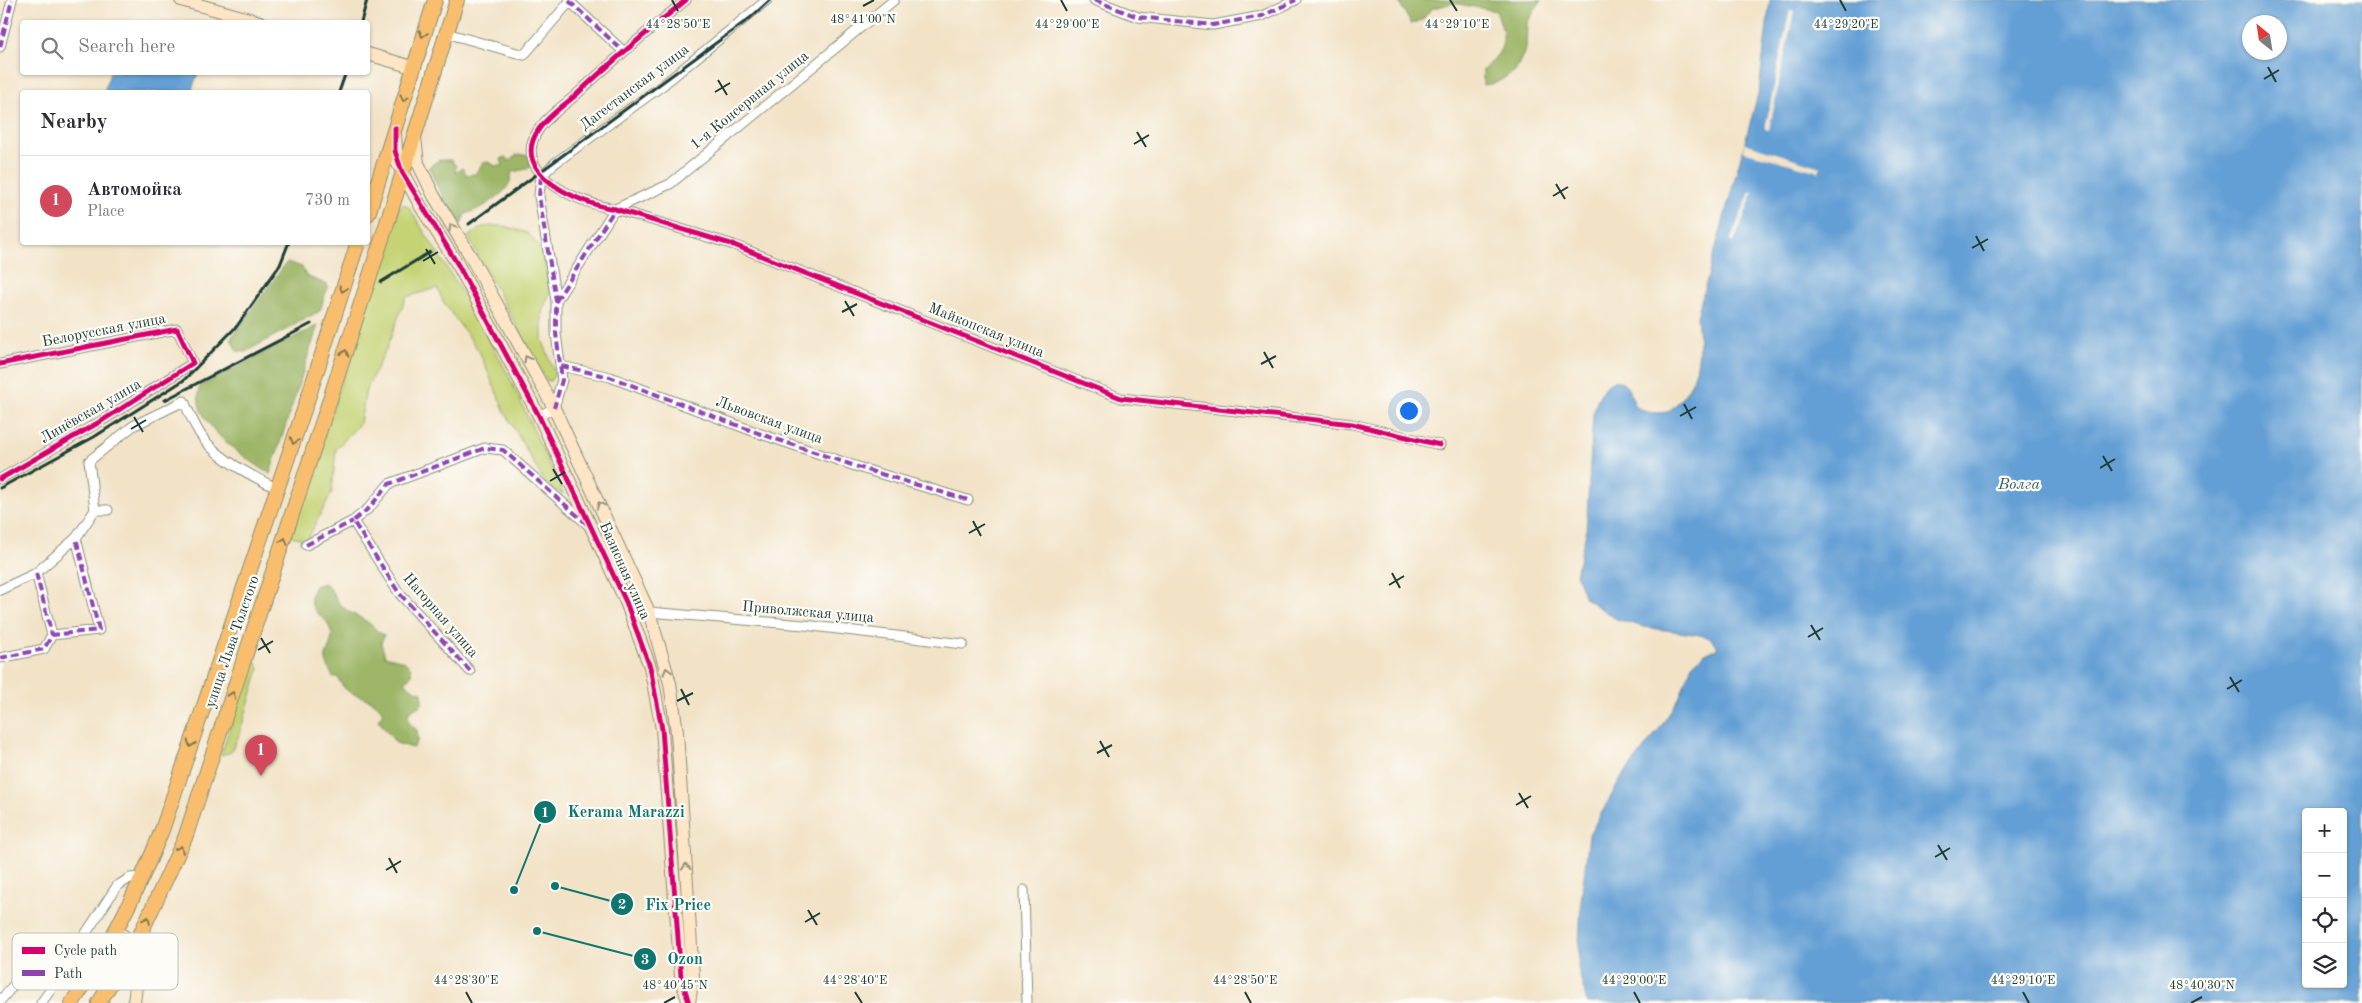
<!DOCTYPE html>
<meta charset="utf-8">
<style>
:root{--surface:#fff;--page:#f2f2f3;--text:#2b2b33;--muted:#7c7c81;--line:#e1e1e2;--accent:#d1495b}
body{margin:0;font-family:"Old Standard TT",serif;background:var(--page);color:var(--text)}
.controls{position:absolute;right:15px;bottom:15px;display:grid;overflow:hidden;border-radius:5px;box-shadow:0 1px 4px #0004}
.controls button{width:45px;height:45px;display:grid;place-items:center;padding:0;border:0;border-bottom:1px solid var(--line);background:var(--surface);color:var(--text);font:25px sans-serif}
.compass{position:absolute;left:2242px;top:15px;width:45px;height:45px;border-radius:50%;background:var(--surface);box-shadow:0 1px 4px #0004;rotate:330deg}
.you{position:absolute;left:1408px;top:410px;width:18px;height:18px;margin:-12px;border:4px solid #fff;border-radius:50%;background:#1a73e8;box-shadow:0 0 0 8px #1a73e833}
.badge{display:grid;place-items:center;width:32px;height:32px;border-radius:50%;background:var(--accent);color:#fff;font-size:16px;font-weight:700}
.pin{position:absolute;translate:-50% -41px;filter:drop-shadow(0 1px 2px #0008)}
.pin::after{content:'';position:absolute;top:26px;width:18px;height:15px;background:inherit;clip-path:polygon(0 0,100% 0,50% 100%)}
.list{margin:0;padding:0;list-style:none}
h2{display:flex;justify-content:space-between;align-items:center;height:65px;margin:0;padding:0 20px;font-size:21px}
h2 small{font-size:16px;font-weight:400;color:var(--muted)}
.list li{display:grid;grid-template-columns:32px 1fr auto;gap:15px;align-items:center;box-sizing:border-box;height:90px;padding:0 20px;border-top:1px solid var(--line)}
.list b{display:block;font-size:19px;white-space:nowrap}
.list p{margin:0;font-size:16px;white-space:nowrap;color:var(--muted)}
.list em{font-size:16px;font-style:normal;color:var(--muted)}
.icon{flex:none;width:28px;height:28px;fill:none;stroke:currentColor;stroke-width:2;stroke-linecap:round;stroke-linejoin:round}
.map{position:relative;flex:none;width:2362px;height:1003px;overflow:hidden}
.search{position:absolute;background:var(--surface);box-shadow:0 1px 4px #0004;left:20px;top:20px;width:350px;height:55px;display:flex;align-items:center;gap:12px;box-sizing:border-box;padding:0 18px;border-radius:5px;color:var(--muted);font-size:19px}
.panel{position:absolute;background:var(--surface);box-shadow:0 1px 4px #0004;left:20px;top:90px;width:350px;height:155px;border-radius:5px}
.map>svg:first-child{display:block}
.green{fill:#c5d375;stroke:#728854}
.forest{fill:#9cb566;stroke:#5e794d}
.water{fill:#639fd4;stroke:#416e84;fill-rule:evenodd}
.pier{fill:#f2e3c7}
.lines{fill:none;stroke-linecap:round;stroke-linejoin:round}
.street-casing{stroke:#88907e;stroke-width:11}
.secondary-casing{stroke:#88907e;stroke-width:14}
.primary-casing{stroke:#88907e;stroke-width:16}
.street{stroke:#fff;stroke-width:9}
.secondary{stroke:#fde5c5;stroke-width:12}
.primary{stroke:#f9be6d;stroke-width:14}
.rail{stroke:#1f3d34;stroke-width:3}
.secondary-bridge-casing{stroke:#88907e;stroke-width:14;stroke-linecap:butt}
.primary-bridge-casing{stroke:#88907e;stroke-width:16;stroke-linecap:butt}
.secondary-bridge{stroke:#fde5c5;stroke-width:12}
.primary-bridge{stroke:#f9be6d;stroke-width:14}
.quiet{stroke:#8e44ad;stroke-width:4;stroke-dasharray:8 4;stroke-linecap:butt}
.cycleway-casing{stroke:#fdfcf7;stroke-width:8}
.cycleway{stroke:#d6006c;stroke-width:5}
.oneway{stroke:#81774e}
.oneway2{stroke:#8e917c}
.ticks{fill:none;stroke:#1f3d34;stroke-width:2}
.labels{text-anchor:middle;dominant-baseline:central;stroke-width:4.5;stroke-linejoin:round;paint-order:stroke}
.street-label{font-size:15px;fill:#1f3d34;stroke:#fdfcf7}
.water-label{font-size:16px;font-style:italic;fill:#375f6c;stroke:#fdfcf7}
.key{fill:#fdfcf7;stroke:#bac3bc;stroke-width:1}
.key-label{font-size:14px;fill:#1f3d34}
.ticks-label{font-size:12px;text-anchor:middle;fill:#1f3d34;stroke:#fdfcf7;stroke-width:4.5;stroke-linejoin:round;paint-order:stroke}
.leader{fill:none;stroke:#0f766e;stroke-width:2}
.callout-dot{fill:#0f766e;stroke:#fdfcf7;stroke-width:2}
.mark-label{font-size:15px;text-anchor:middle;font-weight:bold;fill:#fff}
.callout-label{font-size:16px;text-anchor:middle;font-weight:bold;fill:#0f766e;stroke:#fdfcf7;stroke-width:4.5;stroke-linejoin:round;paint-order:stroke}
</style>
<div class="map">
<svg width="2362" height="1003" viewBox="0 0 2362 1003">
<rect width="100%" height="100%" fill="#fdfcf7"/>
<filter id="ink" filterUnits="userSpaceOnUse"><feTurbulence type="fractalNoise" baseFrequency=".02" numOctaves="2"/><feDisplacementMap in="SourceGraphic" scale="10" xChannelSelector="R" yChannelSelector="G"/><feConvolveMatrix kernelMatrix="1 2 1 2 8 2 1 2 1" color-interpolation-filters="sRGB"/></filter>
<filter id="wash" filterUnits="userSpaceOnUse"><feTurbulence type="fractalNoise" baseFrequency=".0096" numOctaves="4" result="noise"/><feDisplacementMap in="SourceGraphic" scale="20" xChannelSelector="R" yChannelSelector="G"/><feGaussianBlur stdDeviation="1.12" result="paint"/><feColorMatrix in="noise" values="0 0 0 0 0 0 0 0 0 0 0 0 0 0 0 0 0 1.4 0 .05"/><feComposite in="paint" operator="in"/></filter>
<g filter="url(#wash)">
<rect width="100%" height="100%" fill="#f2e3c7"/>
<!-- green -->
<path class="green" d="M 403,204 L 408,206 L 462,292 L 507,372 L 563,494 L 546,485 L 505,412 L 479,351 L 444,303 L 437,288 L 406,297 L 387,347 L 366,390 L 360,423 L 336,449 L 332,492 L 307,540 L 291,536 L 398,210 Z
M 491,226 L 504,226 L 527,233 L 542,248 L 550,292 L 542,312 L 542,339 L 555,374 L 550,381 L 546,380 L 468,237 L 482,227 Z
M 253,655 L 259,669 L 239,735 L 231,752 L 221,755 Z"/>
<!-- forest -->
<path class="forest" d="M 1398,0 L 1541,0 L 1527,23 L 1526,49 L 1515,71 L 1496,83 L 1483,85 L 1483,70 C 1506,49 1508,40 1496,11 L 1453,3 L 1431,9 L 1422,20 L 1411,24 Z
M 516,155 L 528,155 L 532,166 L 527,169 L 512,172 C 511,175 511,181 509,184 C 501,198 479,210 465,214 L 461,225 L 438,188 L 429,167 L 439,160 L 451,160 L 456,166 L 455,173 L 462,168 L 467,175 L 475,174 L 483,163 L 488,162 L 496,166 L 503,166 L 501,159 L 505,157 L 510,161 Z
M 287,262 L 302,267 L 306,276 L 328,285 L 320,311 L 245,352 L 237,351 L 231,339 L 233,335 Z
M 318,325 L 270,474 C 245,457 188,423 200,386 Z
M 324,583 C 334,590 333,597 340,604 C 348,613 356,615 366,621 C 373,625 376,632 384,635 L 381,643 L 385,656 L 404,661 L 411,668 L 411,675 L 405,683 L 415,690 L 422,692 L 422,704 L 408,713 L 409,723 L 417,730 L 418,740 L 413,748 L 396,743 L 378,720 L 383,713 C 374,692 345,701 338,677 L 333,677 C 319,649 329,660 332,635 C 330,630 329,623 325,620 C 312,609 306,603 315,586 Z"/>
<!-- water -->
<path class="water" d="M 1770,0 L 2362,0 L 2362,1003 L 1587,1003 L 1578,968 L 1581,901 L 1589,835 L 1622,777 L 1660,728 L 1679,698 L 1692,665 L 1705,653 L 1717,649 L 1717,645 L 1710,638 L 1700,635 L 1644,627 L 1616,619 L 1585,598 L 1576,574 L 1586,532 L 1593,415 C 1596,402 1607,367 1626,386 C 1632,393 1632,404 1640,409 C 1648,414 1659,413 1668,412 C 1701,384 1701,356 1697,316 L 1759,91 ZM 2250,22 L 2280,22 L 2280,52 L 2250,52 ZM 2306,812 L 2343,812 L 2343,984 L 2306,984 Z
M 110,73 L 110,72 L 198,73 L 191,92 L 104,92 Z"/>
<!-- pier -->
<path class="pier" d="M 1790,10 L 1794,11 L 1769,130 L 1765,129 Z
M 1744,143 L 1820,167 L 1819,172 L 1743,151 Z
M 1750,192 L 1753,192 L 1734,243 L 1730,241 Z"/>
</g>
<g filter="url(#ink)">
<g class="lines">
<defs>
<path id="street" d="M 686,0 C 648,31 611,62 576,95 C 564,105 548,116 539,129 C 507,174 581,204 615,209 L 734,245 L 1121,398 L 1352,424 L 1440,445
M 1094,0 L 1138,17 L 1213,25 L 1262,16 L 1296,0
M 569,1 L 623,51
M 446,33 L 524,55 L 571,0
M 0,47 L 12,0
M 541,176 L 555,163 L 663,85 L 767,0
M 556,301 L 615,209 L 670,184 L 894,0
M 0,364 L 177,329 L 193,363 L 103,420 L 0,479
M 561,366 L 610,377 L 758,433 L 864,469 L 968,500
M 539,416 L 554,408 L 562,380 L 556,333 L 556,301 L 539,196 L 541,176
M 95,510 L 89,461 L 133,426 L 184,401 C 190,415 196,430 206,442 C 225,463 253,476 278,489
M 306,545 L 353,521
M 36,573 L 52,635
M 0,590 L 36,573 L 76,538 L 95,510 L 108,510
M 649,612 L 804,625 L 963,644
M 0,658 L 44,649 L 52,635 L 99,630 L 76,538
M 470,671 L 399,593 L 353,521 L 369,508 L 389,484 L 485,448 L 503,450 L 588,525
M 1024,890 L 1027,1003
M 0,1001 L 33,962 L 48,956 L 71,956
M 41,1003 L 62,974 L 71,956 L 117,886 L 130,878 L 143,877"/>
<path id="secondary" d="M 181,0 L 260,22
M 368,54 L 412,67
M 395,135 L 397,162 L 421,207
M 415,138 L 418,163 L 434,196
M 471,257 L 554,408 L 649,612 L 670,683 L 677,732 L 693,976 L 689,1003
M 458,265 L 539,416 L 592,529 L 626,602 L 650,667 L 662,729 L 681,977 L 688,1001
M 115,930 C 144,946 137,975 134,1003"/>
<path id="primary" d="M 368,214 L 435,0
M 388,220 L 457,0
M 72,1003 C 109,949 138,890 162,830 L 309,395
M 99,1003 L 139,937 L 185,838 L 330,399"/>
</defs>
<!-- street casing -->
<use href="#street" class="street-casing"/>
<!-- secondary casing -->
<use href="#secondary" class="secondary-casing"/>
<!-- primary casing -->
<use href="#primary" class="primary-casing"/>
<!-- street -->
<use href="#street" class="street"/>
<!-- secondary -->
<use href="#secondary" class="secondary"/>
<!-- primary -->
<use href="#primary" class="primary"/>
<!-- rail -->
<path class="rail" d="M 361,22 L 367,0
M 339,92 L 346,72
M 469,224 L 750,18 L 770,0
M 381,282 L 430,252
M 165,400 L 311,324
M 0,488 L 94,437 L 184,380 L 237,326 L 280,265 L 289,242"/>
<defs>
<path id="secondary-bridge" d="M 434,196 L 471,257
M 421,207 L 458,265"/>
<path id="primary-bridge" d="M 309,395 L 358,242
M 330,399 L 388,220"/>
</defs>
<!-- secondary-bridge casing -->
<use href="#secondary-bridge" class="secondary-bridge-casing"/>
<!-- primary-bridge casing -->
<use href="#primary-bridge" class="primary-bridge-casing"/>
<!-- secondary-bridge -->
<use href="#secondary-bridge" class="secondary-bridge"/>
<!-- primary-bridge -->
<use href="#primary-bridge" class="primary-bridge"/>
<!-- quiet -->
<path class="quiet" d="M 1094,0 L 1138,17 L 1213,25 L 1262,16 L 1296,0
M 569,1 L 623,51
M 0,47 L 12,0
M 541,176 L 539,196 L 556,301 L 556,333 L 562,380 L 554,408
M 556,301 L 615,209
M 561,366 L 610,377 L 758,433 L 864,469 L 968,500
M 306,545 L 353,521
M 36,573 L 52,635
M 0,658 L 44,649 L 52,635 L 99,630 L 76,538
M 470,671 L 399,593 L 353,521 L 369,508 L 389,484 L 485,448 L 503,450 L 587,524"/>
<defs>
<path id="cycleway" d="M 686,0 C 648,31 611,62 576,95 C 564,105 548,116 539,129 C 507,174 581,204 615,209 L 734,245 L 1121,398 L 1352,424 L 1440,445
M 395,128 L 395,151 L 402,172 L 458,265 L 539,416 L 626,602 L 650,667 L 662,729 L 681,977 L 689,1003
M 0,364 L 177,329 L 193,363 L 103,420 L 0,479"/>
</defs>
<!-- cycleway casing -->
<use href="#cycleway" class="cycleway-casing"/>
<!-- cycleway -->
<use href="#cycleway" class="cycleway"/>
</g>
<!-- one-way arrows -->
<defs><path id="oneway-chevron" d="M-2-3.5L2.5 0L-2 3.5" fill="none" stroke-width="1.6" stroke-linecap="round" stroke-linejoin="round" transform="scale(1.25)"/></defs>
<g class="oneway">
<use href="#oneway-chevron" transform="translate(423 34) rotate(108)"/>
<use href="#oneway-chevron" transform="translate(404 98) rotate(106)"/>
<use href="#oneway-chevron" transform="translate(343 289) rotate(108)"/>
<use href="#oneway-chevron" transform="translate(345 353) rotate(-72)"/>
<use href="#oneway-chevron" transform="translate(294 441) rotate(108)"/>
<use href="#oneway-chevron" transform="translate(284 541) rotate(-72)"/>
<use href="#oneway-chevron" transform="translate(232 695) rotate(-71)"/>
<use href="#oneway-chevron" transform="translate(191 744) rotate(109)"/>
<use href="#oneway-chevron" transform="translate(180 849) rotate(-65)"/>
<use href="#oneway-chevron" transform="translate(147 920) rotate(-65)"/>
</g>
<g class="oneway2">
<use href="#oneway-chevron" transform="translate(452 227) rotate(-121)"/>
<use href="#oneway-chevron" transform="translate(527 359) rotate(-119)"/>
<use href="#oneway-chevron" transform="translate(600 505) rotate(-115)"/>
<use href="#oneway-chevron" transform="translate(667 671) rotate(-106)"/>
<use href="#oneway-chevron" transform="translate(686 867) rotate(-94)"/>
</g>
</g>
<!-- ticks -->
<path class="ticks" d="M 672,0 L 678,11M 1061,0 L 1067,11M 1450,0 L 1457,11M 1840,0 L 1846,11M 863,6 L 874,0M 2268,67 L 2276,82M 2264,79 L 2279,70M 718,80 L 727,95M 715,92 L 730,83M 1137,132 L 1146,147M 1134,144 L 1149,135M 1556,184 L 1565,199M 1553,196 L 1568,187M 1976,236 L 1984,251M 1972,248 L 1988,239M 426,249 L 435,264M 423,261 L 438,252M 845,301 L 854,316M 842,312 L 857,304M 1264,352 L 1273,368M 1261,364 L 1276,356M 1684,404 L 1692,419M 1680,416 L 1696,407M 134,417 L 143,432M 131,429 L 146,420M 2103,456 L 2112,471M 2100,468 L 2115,459M 553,469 L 562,484M 550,481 L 565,472M 973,521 L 981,536M 969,533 L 985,524M 1392,573 L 1400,588M 1389,585 L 1404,576M 1811,625 L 1820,640M 1808,637 L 1823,628M 261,638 L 270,653M 258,650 L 273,641M 2230,677 L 2239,692M 681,689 L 689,705M 2227,689 L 2242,680M 677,701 L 693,693M 1100,741 L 1109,757M 1097,753 L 1112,745M 1519,793 L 1528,808M 1516,805 L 1531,796M 1938,845 L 1947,860M 1935,857 L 1950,848M 389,858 L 397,873M 386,870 L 401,861M 808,910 L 817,925M 805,922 L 820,913M 466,992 L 472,1003M 855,992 L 862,1003M 1245,992 L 1251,1003M 1634,992 L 1640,1003M 2023,992 L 2029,1003M 664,1003 L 675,997M 2191,1003 L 2202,997"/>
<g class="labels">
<!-- street labels -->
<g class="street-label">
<text transform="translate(635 88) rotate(-37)">Дагестанская улица</text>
<text transform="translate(750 101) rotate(-39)">1-я Консервная улица</text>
<text transform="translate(104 331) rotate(-11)">Белорусская улица</text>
<text transform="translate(986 331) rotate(22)">Майкопская улица</text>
<text transform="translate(91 412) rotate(-30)">Линёвская улица</text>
<text transform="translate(769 421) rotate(20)">Львовская улица</text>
<text transform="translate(624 571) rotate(66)">Базисная улица</text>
<text transform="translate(808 613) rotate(5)">Приволжская улица</text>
<text transform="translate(440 616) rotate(49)">Нагорная улица</text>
<text transform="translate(233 642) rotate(-71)">улица Льва Толстого</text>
</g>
<!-- water labels -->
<g class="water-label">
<text x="2019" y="485">Волга</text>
</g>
</g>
<!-- legend -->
<rect x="12" y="933" width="166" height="57" rx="8" class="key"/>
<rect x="22" y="947" width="23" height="7" fill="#d6006c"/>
<rect x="22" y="970" width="23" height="6" fill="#8e44ad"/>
<g class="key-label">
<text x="54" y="955">Cycle path</text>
<text x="54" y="978">Path</text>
</g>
<g class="ticks-label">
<text x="863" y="23">48°41'00"N</text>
<text x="678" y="28">44°28'50"E</text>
<text x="1067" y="28">44°29'00"E</text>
<text x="1457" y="28">44°29'10"E</text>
<text x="1846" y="28">44°29'20"E</text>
<text x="466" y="984">44°28'30"E</text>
<text x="855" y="984">44°28'40"E</text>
<text x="1245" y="984">44°28'50"E</text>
<text x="1634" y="984">44°29'00"E</text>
<text x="2023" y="984">44°29'10"E</text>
<text x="675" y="989">48°40'45"N</text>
<text x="2202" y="989">48°40'30"N</text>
</g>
<!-- callouts -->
<path class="leader" d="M514 890L545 812M555 886L622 904M537 931L645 959"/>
<g class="callout-dot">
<circle cx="514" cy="890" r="5"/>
<circle cx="555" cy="886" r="5"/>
<circle cx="537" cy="931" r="5"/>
<circle cx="545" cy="812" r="12"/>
<circle cx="622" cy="904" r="12"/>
<circle cx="645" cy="959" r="12"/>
</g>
<g class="mark-label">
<text x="545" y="817">1</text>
<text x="622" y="909">2</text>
<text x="645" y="964">3</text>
</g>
<g class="callout-label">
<text x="626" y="817">Kerama Marazzi</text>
<text x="678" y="910">Fix Price</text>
<text x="685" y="964">Ozon</text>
</g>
</svg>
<div class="controls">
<button>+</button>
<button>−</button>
<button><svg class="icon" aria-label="locate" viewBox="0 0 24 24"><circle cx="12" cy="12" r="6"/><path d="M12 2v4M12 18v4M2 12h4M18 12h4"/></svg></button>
<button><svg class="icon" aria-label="layers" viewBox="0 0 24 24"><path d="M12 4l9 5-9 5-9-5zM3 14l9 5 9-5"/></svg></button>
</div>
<svg class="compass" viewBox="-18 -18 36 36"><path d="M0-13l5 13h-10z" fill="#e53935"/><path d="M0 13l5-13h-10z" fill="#7c7c81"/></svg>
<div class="you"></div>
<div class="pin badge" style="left:261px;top:776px">1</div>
<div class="search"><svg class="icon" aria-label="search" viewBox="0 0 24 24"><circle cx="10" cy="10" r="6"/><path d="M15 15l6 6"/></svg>Search here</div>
<section class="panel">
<h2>Nearby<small></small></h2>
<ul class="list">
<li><span class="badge">1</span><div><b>Автомойка</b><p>Place</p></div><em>730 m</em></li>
</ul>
</section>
</div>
